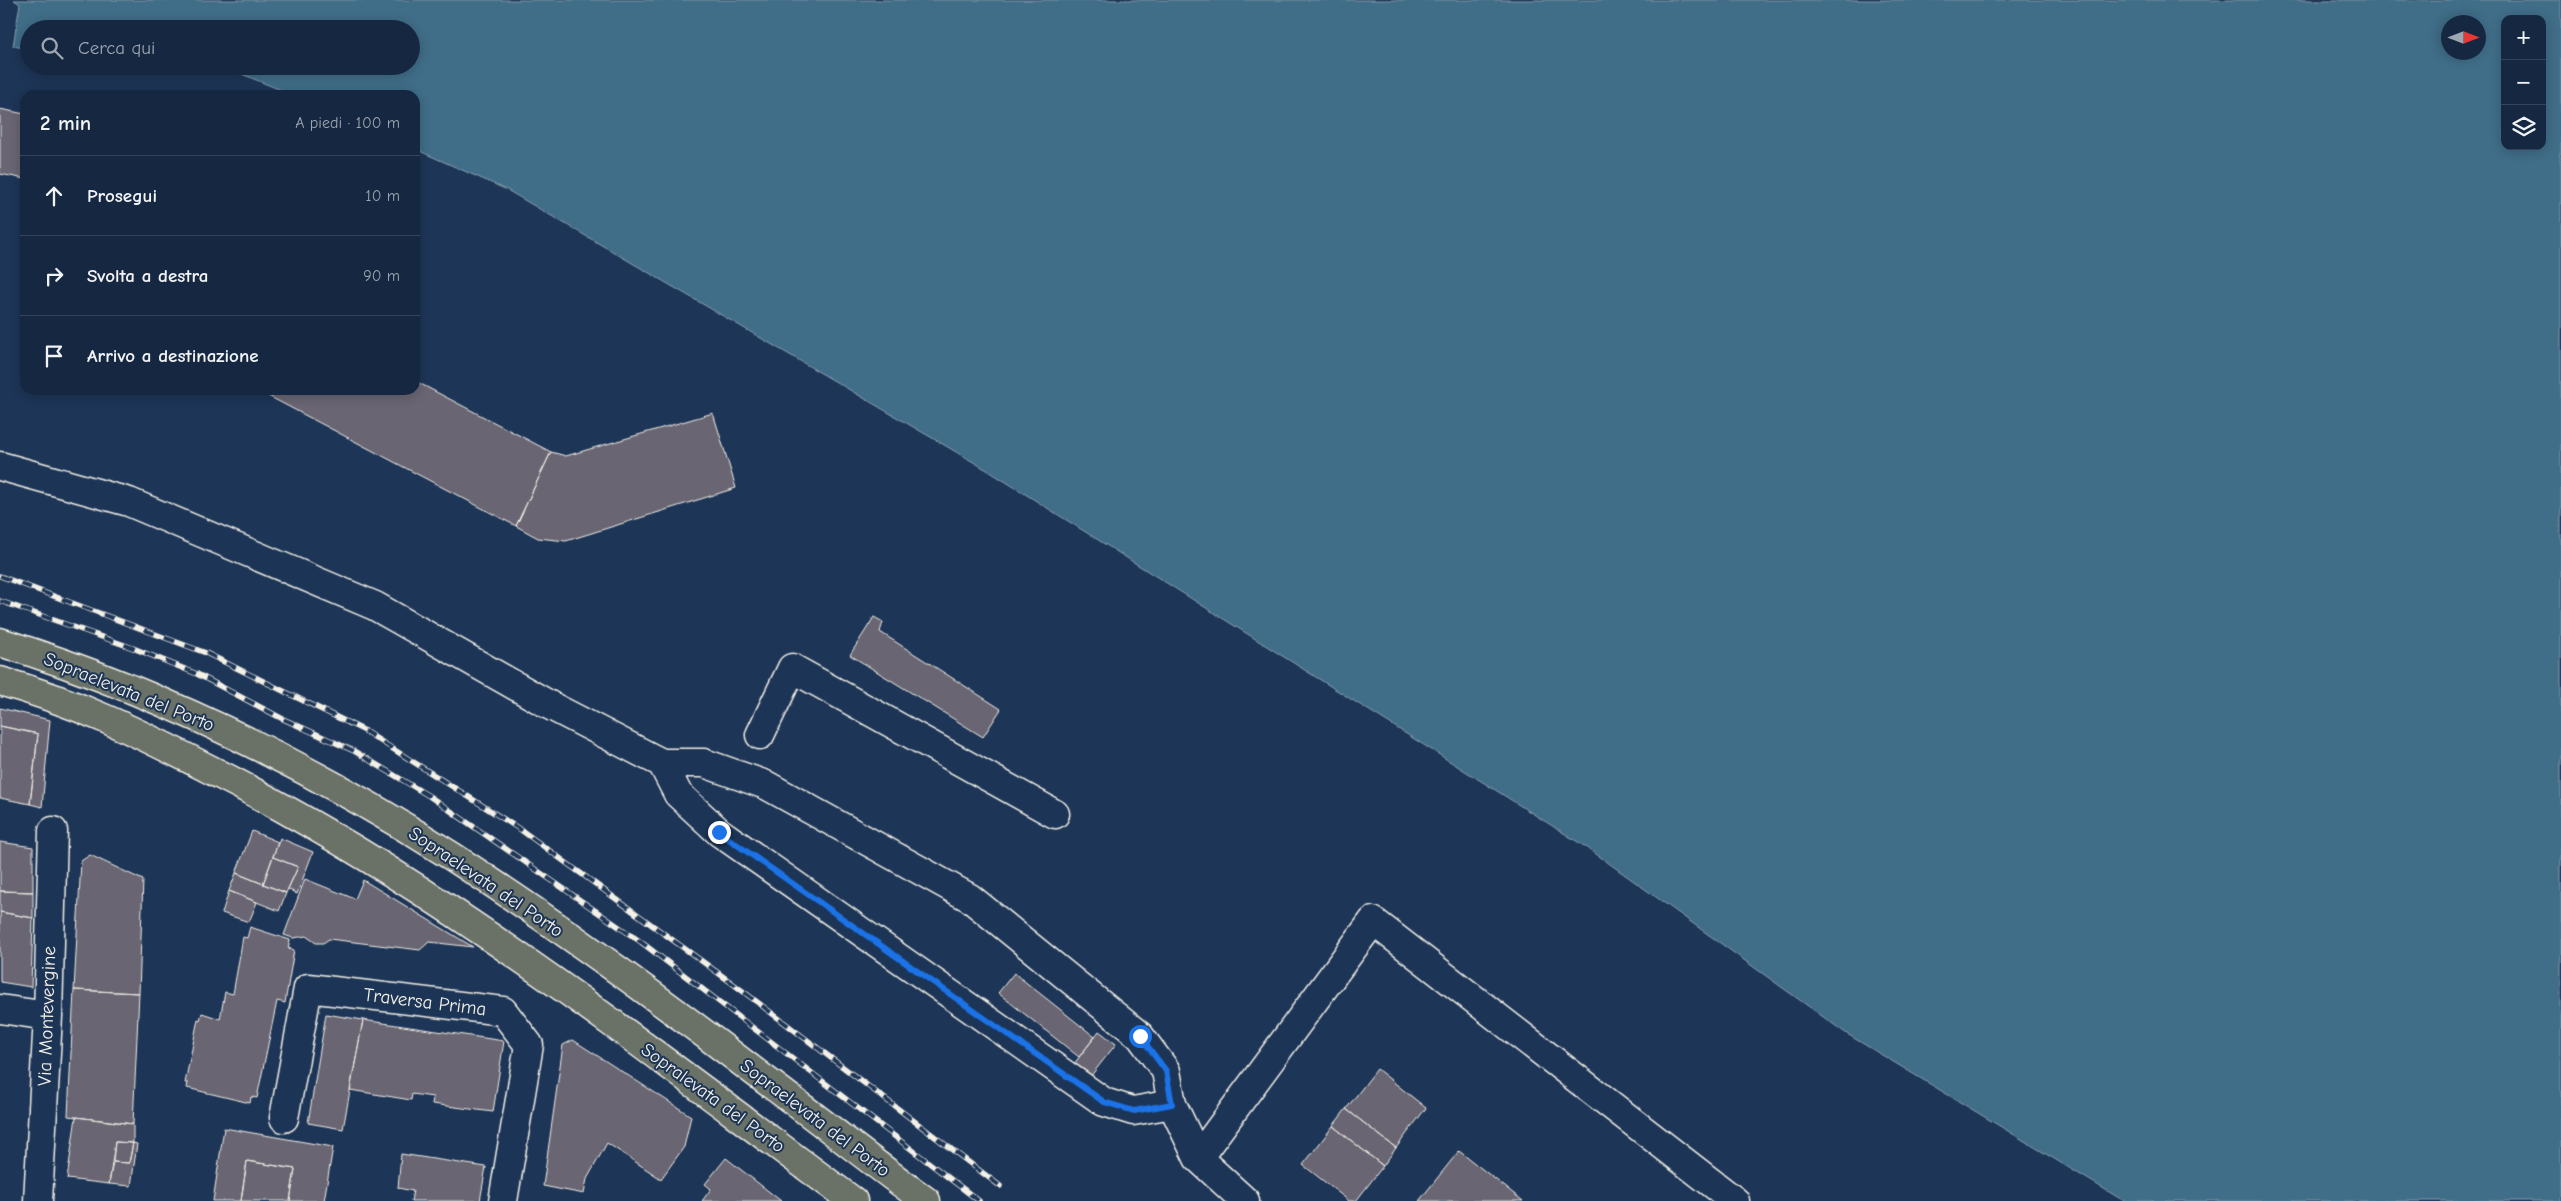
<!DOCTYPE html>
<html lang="it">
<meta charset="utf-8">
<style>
:root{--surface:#162841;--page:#1f3048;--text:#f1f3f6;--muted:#9ea6b1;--line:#35445a}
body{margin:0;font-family:"Comic Neue",sans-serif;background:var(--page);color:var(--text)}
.controls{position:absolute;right:15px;top:15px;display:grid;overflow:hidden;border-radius:10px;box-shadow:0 2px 12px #0003}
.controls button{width:45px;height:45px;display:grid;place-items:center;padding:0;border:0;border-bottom:1px solid var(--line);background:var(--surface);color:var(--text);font:25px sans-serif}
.compass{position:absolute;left:2441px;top:15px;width:45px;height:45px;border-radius:50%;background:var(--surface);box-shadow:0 2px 12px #0003;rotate:90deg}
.stop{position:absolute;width:15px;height:15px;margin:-11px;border:4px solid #1a73e8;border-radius:50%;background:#fff}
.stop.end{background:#1a73e8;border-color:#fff;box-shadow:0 1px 5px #0008}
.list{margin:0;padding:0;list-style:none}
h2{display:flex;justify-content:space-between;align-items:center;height:65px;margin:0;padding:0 20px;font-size:21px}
h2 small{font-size:16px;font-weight:400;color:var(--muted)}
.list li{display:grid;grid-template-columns:32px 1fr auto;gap:15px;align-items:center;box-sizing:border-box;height:80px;padding:0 20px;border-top:1px solid var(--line)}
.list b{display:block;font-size:19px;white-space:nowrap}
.list em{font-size:16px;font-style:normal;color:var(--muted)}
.icon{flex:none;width:28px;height:28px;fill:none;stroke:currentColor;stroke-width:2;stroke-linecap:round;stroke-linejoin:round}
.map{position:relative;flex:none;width:2561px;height:1201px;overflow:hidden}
.search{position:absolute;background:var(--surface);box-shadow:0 2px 12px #0003;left:20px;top:20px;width:400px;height:55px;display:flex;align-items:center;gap:12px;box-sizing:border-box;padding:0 18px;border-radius:28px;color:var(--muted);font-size:19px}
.panel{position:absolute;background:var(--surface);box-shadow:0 2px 12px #0003;left:20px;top:90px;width:400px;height:305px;border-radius:15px}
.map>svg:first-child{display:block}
.water{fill:#416d88;stroke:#89a2ae;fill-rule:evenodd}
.building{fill:#696573;stroke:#f4f1e8}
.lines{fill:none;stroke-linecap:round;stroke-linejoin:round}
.minor-casing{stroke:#f4f1e8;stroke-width:31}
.major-casing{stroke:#f4f1e8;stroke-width:31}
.minor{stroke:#1d3557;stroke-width:28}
.major{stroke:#6a7166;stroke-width:28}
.rail-casing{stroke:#f4f1e8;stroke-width:5.5}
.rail{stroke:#1d3557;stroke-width:4;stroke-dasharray:11;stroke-linecap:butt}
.route{stroke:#1a73e8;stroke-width:6}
.labels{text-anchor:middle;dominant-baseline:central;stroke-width:4;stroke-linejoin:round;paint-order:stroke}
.street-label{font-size:19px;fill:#f4f1e8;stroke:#1d3557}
</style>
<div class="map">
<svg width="2561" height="1201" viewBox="0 0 2561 1201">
<rect width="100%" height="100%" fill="#1d3557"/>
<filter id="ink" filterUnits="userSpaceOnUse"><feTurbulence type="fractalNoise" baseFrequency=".02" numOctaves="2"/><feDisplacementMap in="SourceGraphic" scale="10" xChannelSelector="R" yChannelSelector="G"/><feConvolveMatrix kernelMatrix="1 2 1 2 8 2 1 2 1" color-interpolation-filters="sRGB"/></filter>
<g filter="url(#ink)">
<!-- water -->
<path class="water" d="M 14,0 L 2561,0 L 2561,1201 L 2124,1201 L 1847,1034 L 1589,849 L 987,470 L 507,190 L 415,149 L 415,95 L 293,95 L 222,66 L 411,66 L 411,29 L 29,29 L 29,49 L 13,46 L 20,4 ZM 2505,19 L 2542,19 L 2542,146 L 2505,146 ZM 2448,22 L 2478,22 L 2478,52 L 2448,52 Z"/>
<!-- building -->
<path class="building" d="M 0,109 L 25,114 L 25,179 L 0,174 Z
M 415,381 L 551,452 L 516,526 L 257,390 L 415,390 Z
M 713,413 L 736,488 L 566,541 L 538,538 L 516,526 L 551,452 L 566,456 Z
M 874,617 L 883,622 L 880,632 L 1001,709 L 983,737 L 850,655 Z
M 0,708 L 50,720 L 42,807 L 30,804 L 38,734 L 0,726 Z
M 0,726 L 38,734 L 30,804 L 0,798 Z
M 252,831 L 278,842 L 263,884 L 236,873 Z
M 280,838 L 313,852 L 297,894 L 288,889 L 298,867 L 273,857 Z
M 0,842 L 33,847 L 33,892 L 0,891 Z
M 90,855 L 143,880 L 139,993 L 74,990 L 81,861 Z
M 273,857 L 298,867 L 286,893 L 263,884 Z
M 236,873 L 286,893 L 279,911 L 229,891 Z
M 305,879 L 355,899 L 363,880 L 473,947 L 429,942 L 420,950 L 329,939 L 323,943 L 316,943 L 306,936 L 293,938 L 284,935 Z
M 0,891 L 33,892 L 33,918 L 0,912 Z
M 229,891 L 257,902 L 249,922 L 222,913 Z
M 0,912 L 33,918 L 31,987 L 0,982 Z
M 250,927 L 290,940 L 288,948 L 294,950 L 285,1003 L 277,1001 L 257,1098 L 251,1097 L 250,1103 L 187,1088 L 188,1083 L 185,1083 L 198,1019 L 200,1020 L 202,1013 L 220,1019 L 225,992 L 233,994 L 243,937 L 247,938 Z
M 1014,973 L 1095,1037 L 1079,1057 L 998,993 Z
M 74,990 L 139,993 L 133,1124 L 68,1116 Z
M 326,1014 L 363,1020 L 343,1129 L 308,1123 Z
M 363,1020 L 504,1041 L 493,1112 L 432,1104 L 433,1097 L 412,1094 L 411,1100 L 350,1090 Z
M 1099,1031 L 1116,1044 L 1090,1077 L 1074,1064 Z
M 573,1040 L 691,1116 L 684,1147 L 661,1179 L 607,1143 L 587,1179 L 584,1194 L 543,1186 L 563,1045 Z
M 1377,1069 L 1426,1108 L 1396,1148 L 1346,1109 Z
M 1346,1109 L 1396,1148 L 1383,1166 L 1333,1126 Z
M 76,1117 L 133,1124 L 133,1143 L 115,1142 L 109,1184 L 67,1179 Z
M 1333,1126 L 1383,1166 L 1356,1201 L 1349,1201 L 1303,1165 Z
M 224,1128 L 333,1147 L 324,1201 L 290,1201 L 295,1169 L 247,1161 L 241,1201 L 213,1201 Z
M 115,1142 L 133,1143 L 129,1163 L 113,1162 Z
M 133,1143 L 137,1144 L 131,1186 L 109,1184 L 113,1162 L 129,1163 Z
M 1459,1151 L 1523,1201 L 1419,1201 Z
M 401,1154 L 486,1167 L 480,1201 L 411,1201 L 413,1191 L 398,1188 Z
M 726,1158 L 781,1201 L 702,1201 L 711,1189 L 705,1184 Z
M 247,1161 L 295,1169 L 290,1201 L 241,1201 Z"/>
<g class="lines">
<defs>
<path id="minor" d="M 0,466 L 129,502 L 375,606 L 551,706 L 648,756 L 662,763 L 704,763 L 766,785 L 970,898 L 1140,1036 L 1166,1071 L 1172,1104 L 1198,1158 L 1245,1201
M 760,735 L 792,668 L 1055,814
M 662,763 L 678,794 L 719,832 L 1104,1102 L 1133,1111 L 1172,1104
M 0,1009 L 48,1016
M 284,1118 L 308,988 L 503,1011 L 529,1045 L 503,1201
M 1198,1158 L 1373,921 L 1735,1201
M 38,1201 L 48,1016 L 53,831"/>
<path id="major" d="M 0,642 C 160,692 312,767 453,857 C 558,925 661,1000 760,1076 C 816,1117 870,1161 926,1201
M 0,681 C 76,702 139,733 209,769 C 441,885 644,1048 853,1201"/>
</defs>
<!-- minor casing -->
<use href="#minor" class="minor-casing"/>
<!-- major casing -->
<use href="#major" class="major-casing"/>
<!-- minor -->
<use href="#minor" class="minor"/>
<!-- major -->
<use href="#major" class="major"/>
<defs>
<path id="rail" d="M 0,576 L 206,653 L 363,730 L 521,830 L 732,983 L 1000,1186
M 0,601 L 133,648 L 197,674 L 281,718 L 354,751 L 429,796 L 641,942 L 979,1201"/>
</defs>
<!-- rail casing -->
<use href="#rail" class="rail-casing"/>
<!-- rail -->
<use href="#rail" class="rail"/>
</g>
</g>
<g class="lines" filter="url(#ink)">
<!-- route -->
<path class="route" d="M 719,832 L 1104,1102 L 1134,1111 L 1172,1104 L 1166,1071 L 1140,1036"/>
</g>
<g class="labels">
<!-- street labels -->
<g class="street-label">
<text transform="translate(129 692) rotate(22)">Sopraelevata del Porto</text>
<text transform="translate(486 882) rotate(34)">Sopraelevata del Porto</text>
<text transform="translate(425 1002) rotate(7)">Traversa Prima</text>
<text transform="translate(47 1016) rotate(-88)">Via Montevergine</text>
<text transform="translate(713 1098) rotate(36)">Sopralevata del Porto</text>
<text transform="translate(815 1118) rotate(37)">Sopraelevata del Porto</text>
</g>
</g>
</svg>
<div class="controls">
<button>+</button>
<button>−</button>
<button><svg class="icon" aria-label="layers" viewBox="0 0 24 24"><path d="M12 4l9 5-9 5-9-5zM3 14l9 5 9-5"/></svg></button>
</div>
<svg class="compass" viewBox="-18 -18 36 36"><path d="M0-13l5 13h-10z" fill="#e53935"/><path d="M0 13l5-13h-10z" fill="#9ea6b1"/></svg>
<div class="stop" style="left:1140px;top:1036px"></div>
<div class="stop end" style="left:719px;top:832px"></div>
<div class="search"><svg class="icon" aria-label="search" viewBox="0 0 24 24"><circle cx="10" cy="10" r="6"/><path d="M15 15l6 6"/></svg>Cerca qui</div>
<section class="panel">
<h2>2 min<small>A piedi · 100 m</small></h2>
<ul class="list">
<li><svg class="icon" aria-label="ahead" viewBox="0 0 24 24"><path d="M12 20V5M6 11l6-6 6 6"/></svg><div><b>Prosegui</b></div><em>10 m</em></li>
<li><svg class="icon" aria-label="right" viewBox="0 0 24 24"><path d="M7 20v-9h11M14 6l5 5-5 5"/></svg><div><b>Svolta a destra</b></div><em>90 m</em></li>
<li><svg class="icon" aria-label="arrive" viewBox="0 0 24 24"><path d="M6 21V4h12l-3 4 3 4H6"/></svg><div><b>Arrivo a destinazione</b></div></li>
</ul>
</section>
</div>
